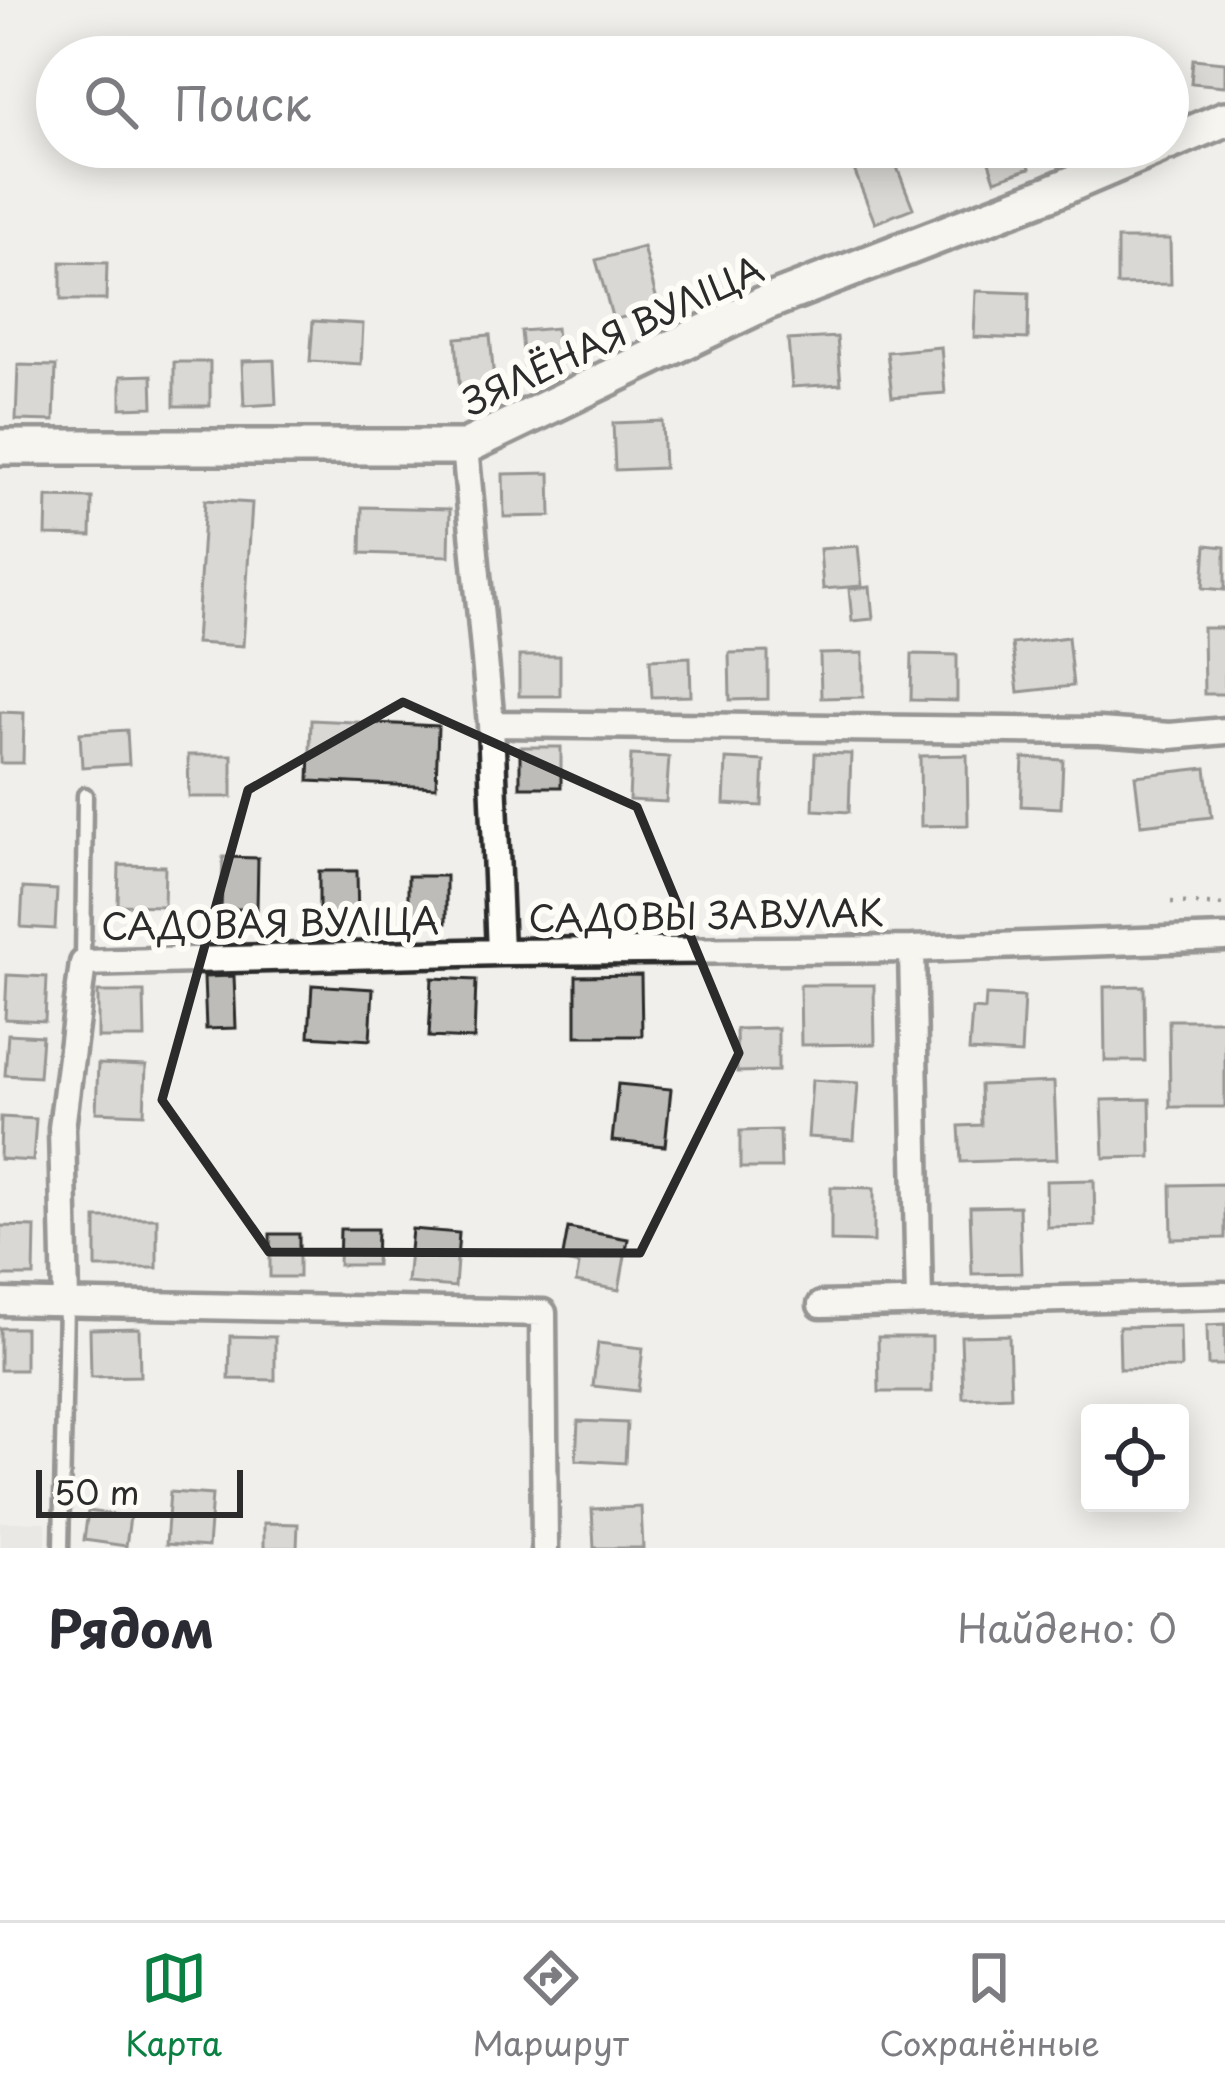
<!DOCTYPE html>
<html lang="ru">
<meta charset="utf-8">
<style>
:root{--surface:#fff;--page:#f7f7f7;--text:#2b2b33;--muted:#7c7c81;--line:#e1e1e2;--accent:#0b8043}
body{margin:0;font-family:"Playpen Sans",sans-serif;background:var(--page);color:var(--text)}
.controls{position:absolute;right:36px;bottom:36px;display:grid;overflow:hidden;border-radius:12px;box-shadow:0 6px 30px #0003}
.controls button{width:108px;height:108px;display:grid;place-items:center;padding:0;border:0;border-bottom:3px solid var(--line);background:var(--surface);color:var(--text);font:60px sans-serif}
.scale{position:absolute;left:36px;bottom:30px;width:207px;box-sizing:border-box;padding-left:12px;border:6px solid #2b2b2b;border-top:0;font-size:33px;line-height:42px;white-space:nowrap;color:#2b2b2b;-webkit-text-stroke:9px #fdfcf7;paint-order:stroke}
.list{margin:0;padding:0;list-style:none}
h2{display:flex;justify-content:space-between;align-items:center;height:156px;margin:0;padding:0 48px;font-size:51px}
h2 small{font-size:39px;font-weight:400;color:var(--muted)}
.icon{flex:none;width:66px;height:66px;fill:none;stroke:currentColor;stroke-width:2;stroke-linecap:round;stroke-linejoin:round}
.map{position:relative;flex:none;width:1225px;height:1548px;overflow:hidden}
.search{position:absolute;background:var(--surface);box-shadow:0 6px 30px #0003;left:36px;right:36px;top:36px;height:132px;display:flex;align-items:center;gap:30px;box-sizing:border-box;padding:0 42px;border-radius:66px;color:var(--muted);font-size:45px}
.sheet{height:372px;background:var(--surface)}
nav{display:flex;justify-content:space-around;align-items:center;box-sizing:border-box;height:168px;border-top:3px solid var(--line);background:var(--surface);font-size:33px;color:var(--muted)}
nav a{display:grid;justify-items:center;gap:6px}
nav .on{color:var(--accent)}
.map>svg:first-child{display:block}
.built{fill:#e1e0dc}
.building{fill:#bdbcb8;stroke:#2b2b2b;stroke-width:3}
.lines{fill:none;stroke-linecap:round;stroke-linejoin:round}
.lane-casing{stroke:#2b2b2b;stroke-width:21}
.street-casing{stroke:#2b2b2b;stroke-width:33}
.secondary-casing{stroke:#2b2b2b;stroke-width:42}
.path{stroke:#2b2b2b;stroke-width:4.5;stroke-dasharray:3 9;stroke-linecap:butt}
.lane{stroke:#fdfcf7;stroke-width:12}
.street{stroke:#fdfcf7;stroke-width:24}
.secondary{stroke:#fdfcf7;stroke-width:33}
.marked{fill:none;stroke:#2b2b2b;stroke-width:9;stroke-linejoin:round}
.labels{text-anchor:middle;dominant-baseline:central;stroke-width:12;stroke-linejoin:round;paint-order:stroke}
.street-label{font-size:36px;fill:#2b2b2b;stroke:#fdfcf7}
</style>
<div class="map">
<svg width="1225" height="1548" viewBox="0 0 1225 1548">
<rect width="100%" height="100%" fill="#f0efeb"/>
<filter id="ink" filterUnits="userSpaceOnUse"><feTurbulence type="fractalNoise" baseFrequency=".00833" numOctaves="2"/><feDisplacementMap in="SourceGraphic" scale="24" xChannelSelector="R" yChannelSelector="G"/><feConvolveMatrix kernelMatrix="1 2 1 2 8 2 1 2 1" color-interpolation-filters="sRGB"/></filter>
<g filter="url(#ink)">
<!-- built -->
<path class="built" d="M 0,1522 L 46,1522 L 46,1548 L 0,1548 Z"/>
<!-- building -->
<path class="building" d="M 1193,59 L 1225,62 L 1225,86 L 1191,83 Z
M 984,147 L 1023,147 L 1030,168 L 995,180 Z
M 891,152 L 913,208 L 875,223 L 853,167 Z
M 1117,239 L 1170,239 L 1171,284 L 1117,285 Z
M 643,247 L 659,308 L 613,320 L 596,260 Z
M 61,262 L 107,263 L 106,300 L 61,300 Z
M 976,291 L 1029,293 L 1028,339 L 974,337 Z
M 313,321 L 363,324 L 361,364 L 310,361 Z
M 556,328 L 561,380 L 526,383 L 521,331 Z
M 490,335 L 495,392 L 460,395 L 456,338 Z
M 837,337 L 841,384 L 792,387 L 788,340 Z
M 941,347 L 945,393 L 892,397 L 887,352 Z
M 274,360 L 276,404 L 244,406 L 242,361 Z
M 174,362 L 210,362 L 210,406 L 174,406 Z
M 18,365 L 56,366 L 54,421 L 16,420 Z
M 152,375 L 153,407 L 121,408 L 121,376 Z
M 662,421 L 664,468 L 615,470 L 613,423 Z
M 550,473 L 551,516 L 504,517 L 503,474 Z
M 47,497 L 92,498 L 91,536 L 46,535 Z
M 205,500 L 252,503 L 243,646 L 196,643 Z
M 362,507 L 450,509 L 449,556 L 361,553 Z
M 1206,545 L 1225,547 L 1225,590 L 1203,588 Z
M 858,546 L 862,586 L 823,589 L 820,549 Z
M 870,587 L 873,619 L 852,621 L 849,589 Z
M 1203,628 L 1225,628 L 1225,694 L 1204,694 Z
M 1068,637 L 1073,686 L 1018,692 L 1012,644 Z
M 768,652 L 768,699 L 730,700 L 729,653 Z
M 863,653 L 863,697 L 821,698 L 820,654 Z
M 912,654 L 957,655 L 957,701 L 911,700 Z
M 519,656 L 560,656 L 560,696 L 519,696 Z
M 690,657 L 691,696 L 652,697 L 650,659 Z
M 0,712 L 24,713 L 23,763 L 0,763 Z
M 311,720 L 438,726 L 436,787 L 309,781 Z
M 127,730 L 129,764 L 82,767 L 80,733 Z
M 520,747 L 561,747 L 561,787 L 520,787 Z
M 815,753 L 851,754 L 849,812 L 813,810 Z
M 188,755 L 232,755 L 232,797 L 189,797 Z
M 631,755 L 669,757 L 666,802 L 629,800 Z
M 967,755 L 968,825 L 921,826 L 920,756 Z
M 1023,758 L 1063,760 L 1061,808 L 1021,806 Z
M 726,759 L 764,761 L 762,806 L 724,804 Z
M 1206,768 L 1212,817 L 1141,825 L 1135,776 Z
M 223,857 L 258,858 L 257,909 L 221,909 Z
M 119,865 L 165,866 L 164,906 L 118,905 Z
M 319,871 L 357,871 L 358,922 L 319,922 Z
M 408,876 L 446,876 L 446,923 L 408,923 Z
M 23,888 L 57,890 L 55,929 L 21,927 Z
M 7,975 L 47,977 L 45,1021 L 5,1019 Z
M 641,975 L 642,1036 L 576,1036 L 576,976 Z
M 234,976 L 236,1028 L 206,1029 L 204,977 Z
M 432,978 L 476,980 L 474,1039 L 429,1037 Z
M 312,985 L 373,989 L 370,1040 L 309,1036 Z
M 800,985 L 874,985 L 875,1044 L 801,1045 Z
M 1144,986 L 1145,1061 L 1105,1061 L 1104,987 Z
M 98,992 L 144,992 L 145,1038 L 98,1038 Z
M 986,995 L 1024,997 L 1021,1054 L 969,1051 L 972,1009 L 985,1010 Z
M 1169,1020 L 1225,1020 L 1225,1107 L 1170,1107 Z
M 778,1028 L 778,1071 L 737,1072 L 736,1029 Z
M 8,1034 L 42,1036 L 39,1077 L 5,1075 Z
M 98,1064 L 146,1066 L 144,1114 L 96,1112 Z
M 812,1080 L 858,1083 L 854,1140 L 808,1137 Z
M 1054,1082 L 1057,1159 L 961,1162 L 959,1126 L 981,1125 L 980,1085 Z
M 618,1084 L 671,1089 L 665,1146 L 612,1141 Z
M 1150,1099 L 1151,1157 L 1104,1158 L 1102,1100 Z
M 1,1117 L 36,1119 L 33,1161 L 0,1159 Z
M 780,1130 L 781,1168 L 740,1168 L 740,1131 Z
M 1094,1180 L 1095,1226 L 1047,1227 L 1046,1181 Z
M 1225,1184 L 1225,1238 L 1172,1239 L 1171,1185 Z
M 831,1187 L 874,1188 L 874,1242 L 831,1241 Z
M 1019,1206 L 1021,1273 L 972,1274 L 970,1207 Z
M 96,1218 L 157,1218 L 157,1268 L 96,1268 Z
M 0,1226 L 35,1227 L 34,1276 L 0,1276 Z
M 568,1228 L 628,1239 L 619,1290 L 576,1282 L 579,1265 L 562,1261 Z
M 340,1229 L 377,1229 L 376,1265 L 339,1265 Z
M 412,1229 L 459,1233 L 455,1287 L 407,1283 Z
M 270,1234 L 299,1234 L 299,1277 L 270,1277 Z
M 1225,1324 L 1225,1365 L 1208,1365 L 1207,1325 Z
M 1180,1326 L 1181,1368 L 1120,1369 L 1119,1327 Z
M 0,1328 L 25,1328 L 25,1370 L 0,1370 Z
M 139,1328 L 140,1376 L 91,1377 L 90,1329 Z
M 1009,1335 L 1011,1396 L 963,1398 L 961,1336 Z
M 230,1336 L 275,1337 L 275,1380 L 229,1379 Z
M 878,1337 L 932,1337 L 932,1392 L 879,1392 Z
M 598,1343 L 643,1348 L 638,1391 L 593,1386 Z
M 578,1421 L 627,1423 L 625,1463 L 576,1460 Z
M 170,1492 L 212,1495 L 208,1547 L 166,1544 Z
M 641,1507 L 643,1548 L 594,1548 L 592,1509 Z
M 88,1511 L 130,1517 L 126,1546 L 84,1540 Z
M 264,1523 L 298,1524 L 297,1548 L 264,1548 Z"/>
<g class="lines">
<defs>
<path id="lane" d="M 83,963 L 85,795
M 61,1548 L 66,1304"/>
<path id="street" d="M 491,724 L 1099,731 L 1170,736 L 1225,731
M 912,949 L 919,1302
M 500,952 L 912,949 L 1225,938
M 0,1302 L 543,1313 L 545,1548
M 66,1303 L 62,1128 L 83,963 L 500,952 L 491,724 L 465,447
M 821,1305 L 1225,1295"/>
<path id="secondary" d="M 1168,143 L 1225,119
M 0,447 L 465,447 L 765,303 L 1050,193 L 1158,147"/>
</defs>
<!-- lane casing -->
<use href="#lane" class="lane-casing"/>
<!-- street casing -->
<use href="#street" class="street-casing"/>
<!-- secondary casing -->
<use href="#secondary" class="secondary-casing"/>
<!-- path -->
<path class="path" d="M 1171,902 L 1225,905"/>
<!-- lane -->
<use href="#lane" class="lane"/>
<!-- street -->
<use href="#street" class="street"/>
<!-- secondary -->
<use href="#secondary" class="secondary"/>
</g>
</g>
<!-- marked area -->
<path d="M0 0H1225V1548H0ZM 403,702 L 637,807 L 739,1053 L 640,1253 L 269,1252 L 162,1100 L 248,790 Z" fill="#f0efeb" fill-opacity=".55" fill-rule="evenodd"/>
<path class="marked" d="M 403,702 L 637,807 L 739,1053 L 640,1253 L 269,1252 L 162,1100 L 248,790 Z"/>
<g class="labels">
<!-- street labels -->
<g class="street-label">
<text transform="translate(612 334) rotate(-25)">ЗЯЛЁНАЯ ВУЛІЦА</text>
<text transform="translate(706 914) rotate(-1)">САДОВЫ ЗАВУЛАК</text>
<text transform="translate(270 922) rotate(-1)">САДОВАЯ ВУЛІЦА</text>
</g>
</g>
</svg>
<div class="controls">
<button><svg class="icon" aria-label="locate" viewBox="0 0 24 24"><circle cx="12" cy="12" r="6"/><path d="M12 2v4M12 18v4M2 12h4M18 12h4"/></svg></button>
</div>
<div class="scale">50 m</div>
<div class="search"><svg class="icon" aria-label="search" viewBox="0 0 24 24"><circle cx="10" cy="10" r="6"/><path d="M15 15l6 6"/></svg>Поиск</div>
</div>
<section class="sheet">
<h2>Рядом<small>Найдено: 0</small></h2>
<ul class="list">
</ul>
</section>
<nav>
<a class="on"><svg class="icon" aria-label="map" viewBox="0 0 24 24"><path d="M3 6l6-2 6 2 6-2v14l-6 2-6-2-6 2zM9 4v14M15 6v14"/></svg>Карта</a>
<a><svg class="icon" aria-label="directions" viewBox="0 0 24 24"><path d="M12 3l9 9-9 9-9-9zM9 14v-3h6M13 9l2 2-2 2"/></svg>Маршрут</a>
<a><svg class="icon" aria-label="saved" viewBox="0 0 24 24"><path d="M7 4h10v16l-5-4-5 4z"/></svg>Сохранённые</a>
</nav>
